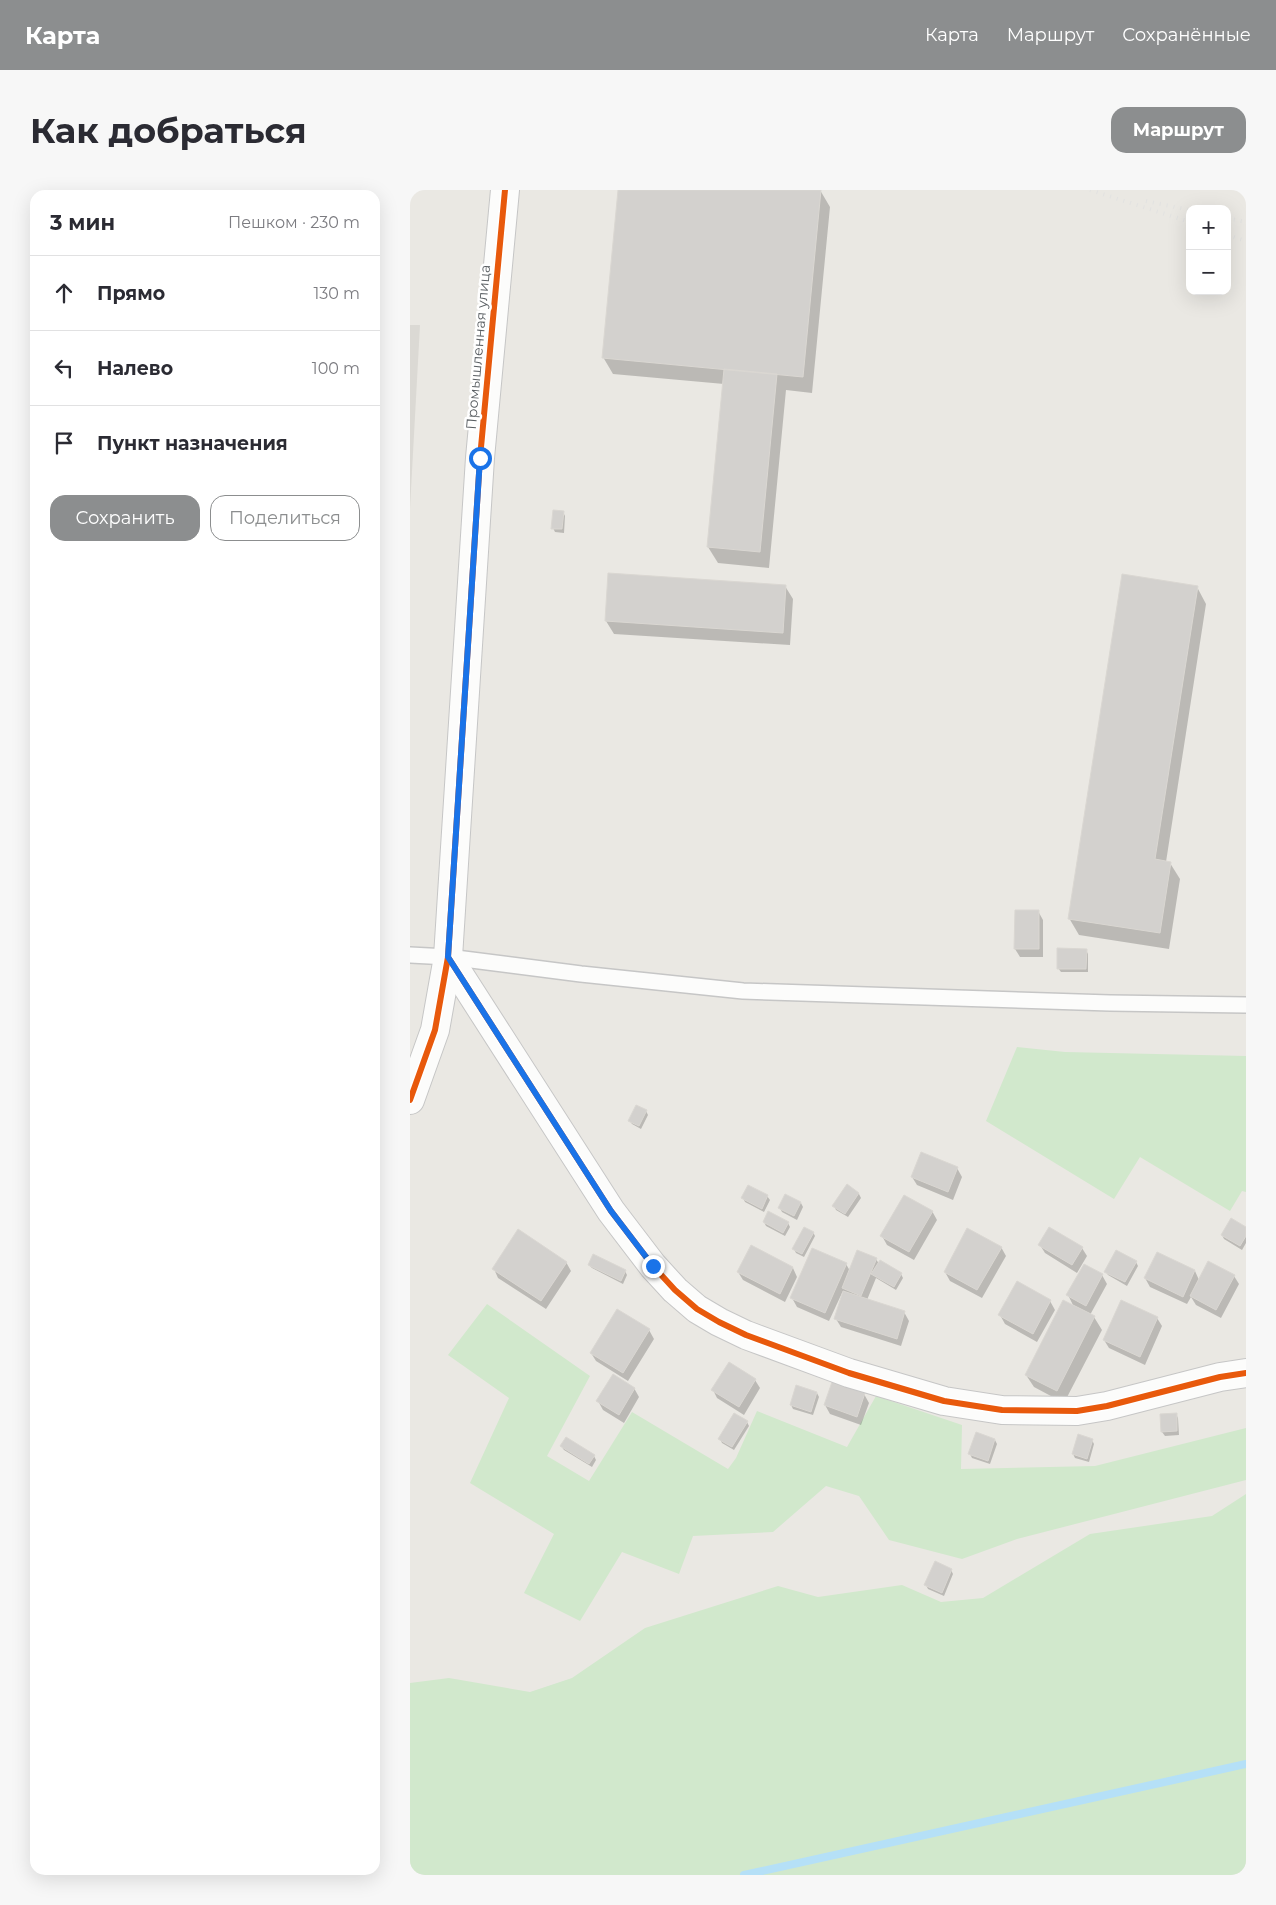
<!DOCTYPE html>
<html lang="ru">
<meta charset="utf-8">
<style>
:root{--surface:#fff;--page:#f7f7f7;--text:#2b2b33;--muted:#7c7c81;--line:#e1e1e2;--accent:#8c8e8f}
body{margin:0;font-family:Montserrat,sans-serif;background:var(--page);color:var(--text)}
.controls{position:absolute;right:15px;top:15px;display:grid;overflow:hidden;border-radius:10px;box-shadow:0 5px 20px #0002}
.controls button{width:45px;height:45px;display:grid;place-items:center;padding:0;border:0;border-bottom:1px solid var(--line);background:var(--surface);color:var(--text);font:25px sans-serif}
.stop{position:absolute;width:15px;height:15px;margin:-11px;border:4px solid #1a73e8;border-radius:50%;background:#fff}
.stop.end{background:#1a73e8;border-color:#fff;box-shadow:0 1px 5px #0008}
.list{margin:0;padding:0;list-style:none}
h2{display:flex;justify-content:space-between;align-items:center;height:65px;margin:0;padding:0 20px;font-size:21px}
h2 small{font-size:16px;font-weight:400;color:var(--muted)}
.list li{display:grid;grid-template-columns:32px 1fr auto;gap:15px;align-items:center;box-sizing:border-box;height:75px;padding:0 20px;border-top:1px solid var(--line)}
.list b{display:block;font-size:19px;white-space:nowrap}
.list em{font-size:16px;font-style:normal;color:var(--muted)}
.actions{display:flex;gap:10px;padding:15px 20px}
.actions a{flex:1;padding:11px 0;border:1px solid var(--accent);border-radius:15px;text-align:center;font-size:18px;color:var(--accent)}
.actions .main{background:var(--accent);color:#fff}
.icon{flex:none;width:28px;height:28px;fill:none;stroke:currentColor;stroke-width:2;stroke-linecap:round;stroke-linejoin:round}
.map{position:relative;flex:none;width:836px;height:1685px;overflow:hidden;border-radius:15px}
header{display:flex;align-items:center;gap:30px;box-sizing:border-box;height:70px;padding:0 25px;background:var(--accent);color:#fff}
header strong{font-size:24px}
nav{display:flex;gap:28px;margin-inline-start:auto;font-size:18px}
.intro{display:flex;align-items:center;justify-content:space-between;box-sizing:border-box;height:120px;padding:0 30px}
h1{margin:0;font-size:35px}
.button{padding:12px 22px;border-radius:15px;background:var(--accent);color:#fff;font-size:18px;font-weight:700}
main{display:flex;gap:30px;padding:0 30px}
aside{flex:1;background:var(--surface);border-radius:15px;box-shadow:0 5px 20px #0002}
.map>svg:first-child{display:block}
.industrial{fill:#dbd9d4}
.green{fill:#d1e8cc}
.shadow{fill:#0003}
.lines{fill:none;stroke-linecap:round;stroke-linejoin:round}
.stream{stroke:#b5e0f7;stroke-width:8}
.building{fill:#d3d1ce;stroke:#dad7d2}
.service-casing{stroke:#c6c6c6;stroke-width:18}
.minor-casing{stroke:#c6c6c6;stroke-width:30}
.tertiary-casing{stroke:#c6c6c6;stroke-width:30}
.service{stroke:#fcfcfb;stroke-width:15}
.minor{stroke:#fcfcfb;stroke-width:28}
.tertiary{stroke:#fcfcfb;stroke-width:28}
.rail{stroke:#e2e2e1;stroke-width:4;stroke-dasharray:1 6;stroke-linecap:butt}
.cycleway-casing{stroke:#fff;stroke-width:9}
.cycleway{stroke:#e8590c;stroke-width:6}
.route{stroke:#1a73e8;stroke-width:6}
.labels{text-anchor:middle;dominant-baseline:central;stroke-width:5;stroke-linejoin:round;paint-order:stroke}
.street-label{font-size:14px;fill:#595e62;stroke:#fff}
</style>
<header>
<strong>Карта</strong>
<nav><a>Карта</a><a>Маршрут</a><a>Сохранённые</a></nav>
</header>
<div class="intro"><h1>Как добраться</h1><a class="button">Маршрут</a></div>
<main>
<aside>
<h2>3 мин<small>Пешком · 230 m</small></h2>
<ul class="list">
<li><svg class="icon" aria-label="ahead" viewBox="0 0 24 24"><path d="M12 20V5M6 11l6-6 6 6"/></svg><div><b>Прямо</b></div><em>130 m</em></li>
<li><svg class="icon" aria-label="left" viewBox="0 0 24 24"><path d="M17 20v-9H6M10 6l-5 5 5 5"/></svg><div><b>Налево</b></div><em>100 m</em></li>
<li><svg class="icon" aria-label="arrive" viewBox="0 0 24 24"><path d="M6 21V4h12l-3 4 3 4H6"/></svg><div><b>Пункт назначения</b></div></li>
</ul>
<div class="actions"><a class="main">Сохранить</a><a>Поделиться</a></div>
</aside>
<div class="map">
<svg width="836" height="1685" viewBox="0 0 836 1685">
<rect width="100%" height="100%" fill="#eae8e3"/>
<!-- industrial -->
<path class="industrial" d="M 0,135 L 10,135 L 0,318 Z"/>
<!-- green -->
<path class="green" d="M 607,857 L 655,862 L 836,866 L 836,1002 L 832,1001 L 820,1021 L 730,967 L 704,1009 L 576,931 Z
M 77,1114 L 180,1186 L 137,1266 L 179,1291 L 222,1222 L 318,1279 L 326,1268 L 347,1221 L 437,1257 L 466,1206 L 552,1235 L 551,1279 L 685,1276 L 836,1238 L 836,1290 L 607,1349 L 552,1369 L 479,1350 L 449,1306 L 416,1296 L 363,1342 L 283,1346 L 269,1384 L 212,1362 L 170,1431 L 114,1403 L 144,1344 L 60,1293 L 99,1208 L 38,1165 Z
M 836,1304 L 836,1685 L 0,1685 L 0,1493 L 39,1488 L 120,1502 L 162,1488 L 235,1438 L 368,1396 L 408,1407 L 492,1395 L 531,1412 L 573,1408 L 680,1344 L 802,1326 Z"/>
<!-- shadow -->
<path class="shadow" d="M 209,0 L 410,0 L 420,17 L 402,203 L 376,200 L 359,378 L 308,373 L 298,357 L 314,194 L 203,184 L 193,167 Z
M 153,322 L 155,326 L 154,343 L 145,342 L 143,338 Z
M 375,396 L 383,409 L 380,455 L 204,444 L 196,431 Z
M 787,397 L 796,414 L 756,672 L 760,673 L 770,689 L 759,759 L 669,745 L 659,728 Z
M 628,721 L 633,730 L 633,767 L 610,767 L 605,759 Z
M 676,760 L 678,764 L 678,782 L 651,782 L 648,778 Z
M 236,921 L 238,925 L 231,939 L 222,934 L 220,931 Z
M 547,978 L 552,987 L 543,1010 L 507,995 L 502,987 Z
M 437,996 L 449,1004 L 451,1008 L 438,1027 L 426,1020 L 424,1016 Z
M 357,1006 L 360,1010 L 354,1022 L 335,1012 L 333,1008 Z
M 376,1006 L 391,1013 L 393,1017 L 387,1030 L 372,1022 L 370,1018 Z
M 522,1021 L 527,1030 L 504,1070 L 477,1055 L 472,1046 Z
M 354,1032 L 378,1033 L 380,1037 L 375,1046 L 356,1036 Z
M 836,1039 L 836,1053 L 832,1060 L 814,1049 L 812,1045 Z
M 403,1042 L 405,1046 L 394,1067 L 386,1063 L 384,1059 Z
M 630,1055 L 672,1058 L 677,1066 L 667,1083 L 635,1063 Z
M 341,1057 L 383,1078 L 387,1087 L 375,1112 L 333,1090 L 328,1082 Z
M 591,1057 L 596,1066 L 572,1108 L 540,1091 L 535,1082 Z
M 747,1063 L 785,1081 L 789,1090 L 824,1086 L 829,1094 L 811,1128 L 786,1115 L 781,1107 L 777,1114 L 740,1097 L 735,1088 Z
M 466,1069 L 469,1074 L 491,1084 L 493,1088 L 486,1100 L 466,1088 L 457,1110 L 494,1122 L 499,1131 L 491,1156 L 431,1137 L 426,1129 L 434,1103 L 432,1103 L 419,1131 L 387,1117 L 382,1108 L 436,1074 L 440,1081 Z
M 156,1072 L 161,1081 L 136,1119 L 88,1088 L 84,1079 Z
M 726,1072 L 728,1076 L 717,1096 L 698,1085 L 696,1082 Z
M 179,1075 L 215,1081 L 217,1085 L 213,1094 L 182,1078 Z
M 674,1075 L 692,1085 L 697,1094 L 680,1125 L 684,1127 L 692,1140 L 654,1213 L 624,1197 L 616,1185 L 664,1117 L 658,1105 Z
M 640,1111 L 645,1120 L 627,1152 L 595,1134 L 590,1125 Z
M 747,1128 L 752,1136 L 735,1175 L 699,1158 L 694,1150 Z
M 239,1140 L 244,1149 L 218,1191 L 186,1171 L 181,1163 Z
M 345,1190 L 350,1198 L 334,1225 L 307,1208 L 303,1200 Z
M 224,1198 L 229,1207 L 214,1233 L 193,1220 L 188,1211 Z
M 407,1203 L 409,1207 L 403,1225 L 383,1219 L 381,1215 Z
M 454,1204 L 459,1213 L 451,1235 L 420,1224 L 415,1215 Z
M 766,1224 L 768,1228 L 769,1245 L 755,1246 L 752,1242 Z
M 337,1232 L 339,1236 L 324,1260 L 312,1253 L 310,1249 Z
M 585,1250 L 587,1254 L 580,1274 L 562,1268 L 560,1264 Z
M 682,1250 L 684,1254 L 679,1272 L 665,1268 L 663,1264 Z
M 151,1256 L 184,1266 L 186,1270 L 182,1277 L 154,1260 Z
M 541,1380 L 543,1384 L 534,1406 L 518,1399 L 516,1395 Z"/>
<g class="lines">
<!-- stream -->
<path class="stream" d="M 334,1685 L 836,1574"/>
</g>
<!-- building -->
<path class="building" d="M 208,0 L 411,0 L 393,187 L 192,168 Z
M 314,179 L 367,184 L 350,362 L 297,357 Z
M 143,320 L 154,321 L 152,339 L 141,339 Z
M 198,383 L 376,395 L 373,443 L 195,431 Z
M 712,384 L 788,396 L 745,669 L 761,672 L 750,743 L 658,729 Z
M 605,720 L 629,720 L 629,759 L 604,759 Z
M 647,758 L 677,759 L 676,779 L 647,779 Z
M 226,915 L 237,920 L 229,936 L 218,931 Z
M 511,962 L 548,977 L 538,1002 L 501,987 Z
M 437,994 L 449,1003 L 435,1024 L 422,1016 Z
M 338,995 L 358,1005 L 352,1019 L 331,1008 Z
M 375,1004 L 391,1012 L 384,1026 L 368,1018 Z
M 494,1005 L 523,1021 L 499,1062 L 470,1046 Z
M 358,1021 L 379,1032 L 373,1043 L 353,1032 Z
M 821,1028 L 836,1037 L 836,1046 L 830,1056 L 811,1045 Z
M 394,1037 L 404,1042 L 392,1064 L 382,1059 Z
M 639,1037 L 673,1057 L 662,1075 L 628,1055 Z
M 557,1038 L 592,1057 L 567,1100 L 534,1082 Z
M 108,1039 L 157,1072 L 131,1111 L 82,1079 Z
M 341,1055 L 383,1077 L 370,1104 L 327,1082 Z
M 402,1058 L 437,1073 L 415,1123 L 380,1108 Z
M 447,1060 L 467,1068 L 451,1106 L 432,1098 Z
M 706,1060 L 727,1071 L 715,1092 L 694,1082 Z
M 747,1062 L 785,1080 L 773,1107 L 734,1088 Z
M 183,1064 L 216,1080 L 211,1091 L 178,1075 Z
M 470,1070 L 492,1083 L 484,1097 L 461,1084 Z
M 798,1071 L 825,1085 L 806,1120 L 780,1106 Z
M 674,1074 L 693,1084 L 676,1116 L 656,1105 Z
M 607,1091 L 641,1110 L 623,1144 L 588,1125 Z
M 433,1101 L 495,1121 L 487,1149 L 424,1129 Z
M 653,1110 L 685,1126 L 647,1201 L 615,1185 Z
M 711,1110 L 748,1127 L 730,1167 L 693,1150 Z
M 207,1119 L 240,1139 L 213,1183 L 180,1163 Z
M 319,1172 L 346,1189 L 329,1217 L 301,1200 Z
M 203,1184 L 225,1198 L 209,1225 L 186,1211 Z
M 422,1192 L 455,1203 L 447,1227 L 414,1215 Z
M 386,1195 L 407,1202 L 401,1222 L 380,1215 Z
M 324,1223 L 338,1231 L 322,1257 L 308,1249 Z
M 767,1223 L 767,1241 L 751,1242 L 750,1224 Z
M 566,1242 L 585,1249 L 578,1271 L 558,1264 Z
M 668,1244 L 683,1249 L 677,1269 L 662,1264 Z
M 156,1247 L 185,1265 L 179,1274 L 150,1256 Z
M 525,1371 L 542,1379 L 532,1403 L 514,1395 Z"/>
<g class="lines">
<defs>
<path id="service" d="M 0,765 L 38,767 L 171,784 L 333,801 L 700,813 L 836,815"/>
<path id="minor" d="M 38,767 L 201,1021 L 243,1076 L 265,1100 L 287,1119 L 309,1132 L 336,1145 L 439,1183 L 534,1211 L 592,1220 L 667,1221 L 697,1216 L 810,1187 L 836,1183"/>
<path id="tertiary" d="M 0,910 L 25,840 L 38,767 L 70,268 L 95,0"/>
</defs>
<!-- service casing -->
<use href="#service" class="service-casing"/>
<!-- minor casing -->
<use href="#minor" class="minor-casing"/>
<!-- tertiary casing -->
<use href="#tertiary" class="tertiary-casing"/>
<!-- service -->
<use href="#service" class="service"/>
<!-- minor -->
<use href="#minor" class="minor"/>
<!-- tertiary -->
<use href="#tertiary" class="tertiary"/>
<!-- rail -->
<path class="rail" d="M 680,0 L 780,32
M 736,11 L 780,20
M 817,28 L 836,32
M 817,45 L 836,51"/>
<defs>
<path id="cycleway" d="M 38,767 L 201,1021 L 243,1076 L 265,1100 L 287,1119 L 309,1132 L 336,1145 L 439,1183 L 534,1211 L 592,1220 L 667,1221 L 697,1216 L 810,1187 L 836,1183
M 0,910 L 25,840 L 38,767 L 70,268 L 95,0"/>
</defs>
<!-- cycleway casing -->
<use href="#cycleway" class="cycleway-casing"/>
<!-- cycleway -->
<use href="#cycleway" class="cycleway"/>
</g>
<g class="lines">
<!-- route -->
<path class="route" d="M 70,268 L 38,767 L 201,1021 L 243,1076"/>
</g>
<g class="labels">
<!-- street labels -->
<g class="street-label">
<text transform="translate(68 157) rotate(-85)">Промышленная улица</text>
</g>
</g>
</svg>
<div class="controls">
<button>+</button>
<button>−</button>
</div>
<div class="stop" style="left:70px;top:268px"></div>
<div class="stop end" style="left:243px;top:1076px"></div>
</div>
</main>
